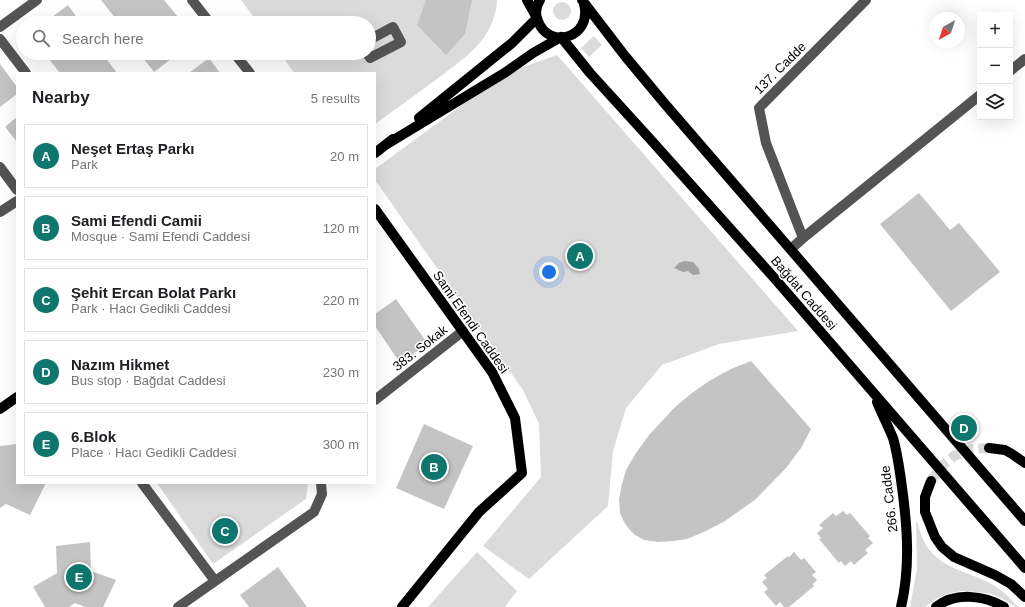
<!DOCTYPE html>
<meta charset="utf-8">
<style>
:root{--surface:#fff;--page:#f2f2f2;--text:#202124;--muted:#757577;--line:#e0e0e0;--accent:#0f766e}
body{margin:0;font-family:Helvetica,sans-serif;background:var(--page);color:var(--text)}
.controls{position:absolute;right:12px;top:12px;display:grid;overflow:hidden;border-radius:0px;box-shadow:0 4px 16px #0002}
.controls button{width:36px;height:36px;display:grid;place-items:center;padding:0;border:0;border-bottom:1px solid var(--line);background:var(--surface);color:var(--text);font:20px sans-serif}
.compass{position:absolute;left:929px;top:12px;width:36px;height:36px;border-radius:50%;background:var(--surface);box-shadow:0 4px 16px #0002;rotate:220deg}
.you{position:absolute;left:549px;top:272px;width:14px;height:14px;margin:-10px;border:3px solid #fff;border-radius:50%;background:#1a73e8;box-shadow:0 0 0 6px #1a73e833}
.badge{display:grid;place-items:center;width:26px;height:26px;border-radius:50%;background:var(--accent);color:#fff;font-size:13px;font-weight:700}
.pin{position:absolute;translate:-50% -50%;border:2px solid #fff;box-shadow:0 1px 4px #0006}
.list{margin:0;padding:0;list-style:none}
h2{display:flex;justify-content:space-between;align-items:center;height:52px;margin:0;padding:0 16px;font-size:17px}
h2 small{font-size:13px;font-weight:400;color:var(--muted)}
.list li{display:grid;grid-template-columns:26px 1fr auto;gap:12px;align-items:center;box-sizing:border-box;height:64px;margin:0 8px 8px;padding:0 8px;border:1px solid var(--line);border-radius:0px}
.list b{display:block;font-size:15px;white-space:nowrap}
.list p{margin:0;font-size:13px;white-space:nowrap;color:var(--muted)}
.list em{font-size:13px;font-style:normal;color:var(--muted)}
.icon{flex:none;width:22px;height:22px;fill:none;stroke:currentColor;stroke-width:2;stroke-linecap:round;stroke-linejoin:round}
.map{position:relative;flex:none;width:1025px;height:607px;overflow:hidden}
.search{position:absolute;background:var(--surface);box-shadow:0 4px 16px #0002;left:16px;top:16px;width:360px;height:44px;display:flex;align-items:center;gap:10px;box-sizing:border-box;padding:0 14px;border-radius:22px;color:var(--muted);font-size:15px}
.panel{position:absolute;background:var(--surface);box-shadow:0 4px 16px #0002;left:16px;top:72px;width:360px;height:412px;border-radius:0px}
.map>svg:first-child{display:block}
.green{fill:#dbdbdb}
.water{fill:#a2a2a2}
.building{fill:#c4c4c4}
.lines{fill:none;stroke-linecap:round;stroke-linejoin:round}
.major-tunnel{stroke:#d9d9d9;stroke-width:10;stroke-dasharray:10 5;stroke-linecap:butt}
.minor{stroke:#545454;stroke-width:10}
.major{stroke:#000;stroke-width:10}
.labels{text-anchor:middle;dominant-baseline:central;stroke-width:3;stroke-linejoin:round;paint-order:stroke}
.street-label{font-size:13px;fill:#000;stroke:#fff}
</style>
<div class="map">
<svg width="1025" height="607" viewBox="0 0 1025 607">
<rect width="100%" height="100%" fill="#fff"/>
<!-- green -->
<path class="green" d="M 241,0 L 497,0 C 497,13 490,30 482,40 C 472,53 458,63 445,73 C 422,90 399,107 375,124 L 375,73 L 294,73 L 280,53 L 369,53 L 369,23 L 258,23 Z
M553 11a9 9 0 1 1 18 0a9 9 0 1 1-18 0Z
M 594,36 L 602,45 L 589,57 L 581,48 Z
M 557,55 L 798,331 L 719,344 L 662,365 L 626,408 L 613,451 L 608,506 L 529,579 L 483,546 L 541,477 L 539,424 L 523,390 L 375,180 L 375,169 L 504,74 Z
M 157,483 L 308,483 L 308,484 L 306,499 L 213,564 Z
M 916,522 L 917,522 C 920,530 922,539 926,545 C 944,572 971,571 995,586 C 1004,592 1011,599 1018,607 L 1016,607 L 1001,598 L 991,594 L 978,592 L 961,591 L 947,594 L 936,599 L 925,607 L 910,607 L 917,568 Z
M 477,552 L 517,591 L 505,607 L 428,607 Z"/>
<!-- water -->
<path class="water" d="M 685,261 L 693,262 L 699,269 L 700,274 L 693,275 L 688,271 L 683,272 L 674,268 L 679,263 Z"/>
<!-- building -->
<path class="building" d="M 101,0 L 164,0 L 183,23 L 119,23 Z
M 426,0 L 472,0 L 465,34 L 446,55 L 417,25 Z
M 68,5 L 81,23 L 44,23 Z
M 44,53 L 102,53 L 117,73 L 60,73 Z
M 139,53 L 179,53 L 154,72 Z
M 209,58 L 220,73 L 189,73 Z
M 0,64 L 17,87 L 17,94 L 0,107 Z
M 17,117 L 17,142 L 5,127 Z
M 919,193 L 950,230 L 959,223 L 1000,272 L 951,311 L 880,224 Z
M 396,299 L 428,344 L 400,363 L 375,326 L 375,314 Z
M 751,361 L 811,429 L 801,448 L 786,468 L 756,499 L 725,521 L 706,531 L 687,539 L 673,541 L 658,542 L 644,540 L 635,535 L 629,529 L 624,522 L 620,513 L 619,499 L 622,484 L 626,470 L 636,453 L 649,435 L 675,407 L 692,393 L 709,381 L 731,369 Z
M 424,424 L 473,446 L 444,509 L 396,488 Z
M 17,444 L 17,483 L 46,483 L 30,515 L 6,504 L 0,508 L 0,446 Z
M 843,511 L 847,515 L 850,513 L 870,536 L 868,538 L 873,543 L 865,550 L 868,553 L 854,565 L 851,561 L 845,566 L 841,561 L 839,563 L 819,539 L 821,538 L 817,533 L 823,528 L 819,525 L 833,513 L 836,516 Z
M 90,542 L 91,571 L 116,580 L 103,607 L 85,607 L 75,603 L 69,607 L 45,607 L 33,587 L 57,573 L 56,546 Z
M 794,552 L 801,560 L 804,558 L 816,572 L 812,575 L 817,580 L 813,584 L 814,586 L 789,607 L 784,607 L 780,602 L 776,606 L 764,592 L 768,589 L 762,582 L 767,578 L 764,575 L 788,556 L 789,557 Z
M 278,567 L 307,607 L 249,607 L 240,595 Z"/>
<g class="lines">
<!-- major-tunnel -->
<path class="major-tunnel" d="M 931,481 L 942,466 L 954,456 L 972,449 L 989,448"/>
<!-- minor -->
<path class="minor" d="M 192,0 L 210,23
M 0,27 L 37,0
M 0,39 L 26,73
M 234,53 L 250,73
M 367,53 L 370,58 L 401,42 L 393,27 L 369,40
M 1010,71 L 1025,59
M 0,167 L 17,190
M 0,212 L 17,201
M 803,238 L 766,143 L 759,108 L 866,0
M 791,249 L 803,238 L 980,95
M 375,400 L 463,331
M 142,483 L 215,581
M 178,607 L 314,512 L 322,494 L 321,483"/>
<!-- major -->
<path class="major" d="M 540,0 C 536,6 535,14 538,21 C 549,51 593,37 584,4
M 582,0 L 625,56 L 665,104 L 1025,521
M 419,118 L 512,43 L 537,18 L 527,0
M 387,144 L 506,72 L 533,53 L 561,37 L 590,73 L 651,140 L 776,280 L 1025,568
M 375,153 L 393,139
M 375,209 L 492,372 L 515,418 L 522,473 L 479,512 L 402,607
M 877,402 C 882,414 888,426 893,438 C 897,451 899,466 901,480 C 907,522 911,565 901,607
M 0,409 L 17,397
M 989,448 L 1005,450 L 1012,454 L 1025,463
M 931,481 L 925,497 L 925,512 L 935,537 L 942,547 L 954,557 L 995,575 L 1011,584 L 1025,597
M 936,607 C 955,592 984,595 1004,607"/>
</g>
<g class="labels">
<!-- street labels -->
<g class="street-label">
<text transform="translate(780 68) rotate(-45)">137. Cadde</text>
<text transform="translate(804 293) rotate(49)">Bağdat Caddesi</text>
<text transform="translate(471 322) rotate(55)">Sami Efendi Caddesi</text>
<text transform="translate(420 348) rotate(-38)">383. Sokak</text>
<text transform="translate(889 499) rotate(-97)">266. Cadde</text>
</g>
</g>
</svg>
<div class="controls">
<button>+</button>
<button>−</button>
<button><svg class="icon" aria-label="layers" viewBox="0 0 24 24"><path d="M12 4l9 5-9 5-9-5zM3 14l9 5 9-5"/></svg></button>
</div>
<svg class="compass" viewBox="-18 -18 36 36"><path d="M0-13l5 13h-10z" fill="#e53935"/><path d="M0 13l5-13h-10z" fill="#757577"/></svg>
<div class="you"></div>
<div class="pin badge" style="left:580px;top:256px">A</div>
<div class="pin badge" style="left:434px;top:467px">B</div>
<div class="pin badge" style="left:225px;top:531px">C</div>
<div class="pin badge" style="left:964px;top:428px">D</div>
<div class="pin badge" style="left:79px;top:577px">E</div>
<div class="search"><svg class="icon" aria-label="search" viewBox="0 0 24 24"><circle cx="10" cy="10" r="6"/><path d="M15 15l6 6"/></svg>Search here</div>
<section class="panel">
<h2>Nearby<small>5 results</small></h2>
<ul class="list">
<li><span class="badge">A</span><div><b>Neşet Ertaş Parkı</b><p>Park</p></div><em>20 m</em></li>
<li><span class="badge">B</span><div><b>Sami Efendi Camii</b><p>Mosque · Sami Efendi Caddesi</p></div><em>120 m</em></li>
<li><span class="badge">C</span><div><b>Şehit Ercan Bolat Parkı</b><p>Park · Hacı Gedikli Caddesi</p></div><em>220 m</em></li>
<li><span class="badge">D</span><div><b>Nazım Hikmet</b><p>Bus stop · Bağdat Caddesi</p></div><em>230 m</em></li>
<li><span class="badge">E</span><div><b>6.Blok</b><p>Place · Hacı Gedikli Caddesi</p></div><em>300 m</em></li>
</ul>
</section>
</div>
